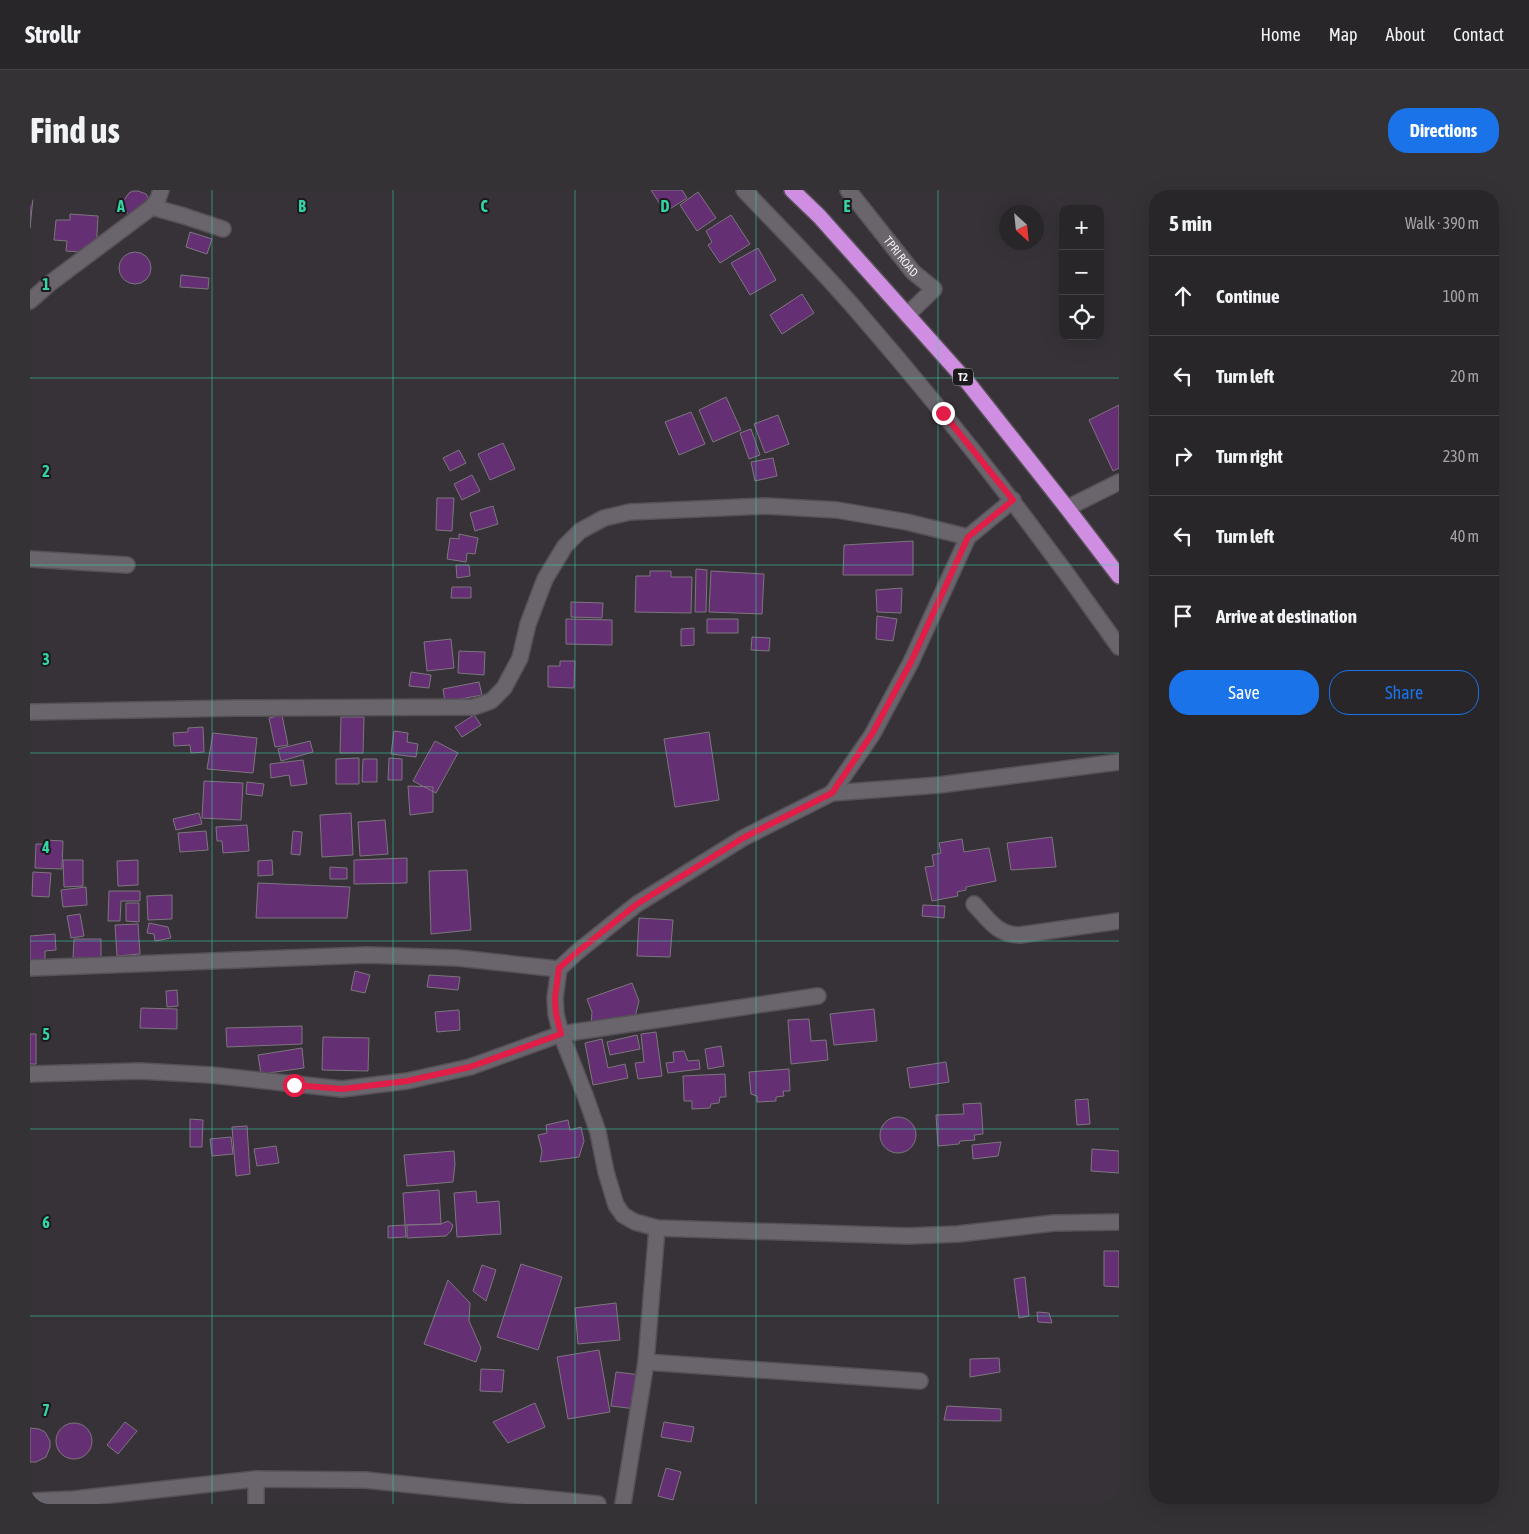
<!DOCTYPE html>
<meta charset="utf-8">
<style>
:root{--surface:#29262a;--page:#353236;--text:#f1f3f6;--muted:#a5a5a8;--line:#454347;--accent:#1a73e8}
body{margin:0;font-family:"Asap Condensed",sans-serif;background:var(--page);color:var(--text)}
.controls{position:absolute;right:15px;top:15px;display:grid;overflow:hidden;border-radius:10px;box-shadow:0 5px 20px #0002}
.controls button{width:45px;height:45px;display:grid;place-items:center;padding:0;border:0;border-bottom:1px solid var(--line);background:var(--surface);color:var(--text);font:25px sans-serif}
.compass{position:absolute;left:969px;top:15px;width:45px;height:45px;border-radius:50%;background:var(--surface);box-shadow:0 5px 20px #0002;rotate:153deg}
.stop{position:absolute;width:15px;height:15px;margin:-11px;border:4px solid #e11d48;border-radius:50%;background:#fff}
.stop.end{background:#e11d48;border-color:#fff;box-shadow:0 1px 5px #0008}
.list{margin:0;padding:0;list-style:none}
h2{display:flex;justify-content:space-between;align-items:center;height:65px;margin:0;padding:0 20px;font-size:21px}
h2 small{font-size:16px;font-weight:400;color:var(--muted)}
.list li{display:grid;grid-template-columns:32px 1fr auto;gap:15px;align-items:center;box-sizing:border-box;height:80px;padding:0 20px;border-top:1px solid var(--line)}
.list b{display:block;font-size:19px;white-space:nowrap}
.list em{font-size:16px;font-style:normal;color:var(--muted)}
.actions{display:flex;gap:10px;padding:15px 20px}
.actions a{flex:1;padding:11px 0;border:1px solid var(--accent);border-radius:20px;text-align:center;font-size:18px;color:var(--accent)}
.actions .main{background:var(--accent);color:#fff}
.icon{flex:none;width:28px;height:28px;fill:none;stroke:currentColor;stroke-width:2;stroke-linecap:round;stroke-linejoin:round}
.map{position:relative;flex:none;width:1089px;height:1314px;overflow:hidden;border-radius:20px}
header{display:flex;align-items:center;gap:30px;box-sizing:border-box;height:70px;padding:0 25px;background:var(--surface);border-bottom:1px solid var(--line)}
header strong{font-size:24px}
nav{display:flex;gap:28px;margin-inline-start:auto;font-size:18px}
.intro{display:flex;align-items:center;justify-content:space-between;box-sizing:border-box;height:120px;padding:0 30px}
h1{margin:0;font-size:35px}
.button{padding:12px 22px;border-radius:20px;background:var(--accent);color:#fff;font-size:18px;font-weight:700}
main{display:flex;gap:30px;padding:0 30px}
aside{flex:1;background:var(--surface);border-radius:20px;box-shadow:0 5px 20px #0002}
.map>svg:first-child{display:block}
.building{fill:#642f73;stroke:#7d767e}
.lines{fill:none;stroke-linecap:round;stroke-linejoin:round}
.street-casing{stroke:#565157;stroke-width:18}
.highway-casing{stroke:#565157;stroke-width:18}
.street{stroke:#6a646c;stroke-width:15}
.highway{stroke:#d08ee2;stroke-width:15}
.route{stroke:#e11d48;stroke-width:6}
.grid{fill:none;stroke:#35d4a7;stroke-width:1;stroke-opacity:0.55}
.labels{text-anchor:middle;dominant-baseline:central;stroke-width:4;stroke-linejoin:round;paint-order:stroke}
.shield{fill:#1d1a1e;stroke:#b4b0b4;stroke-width:1}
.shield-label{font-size:11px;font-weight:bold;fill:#f4f1f5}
.street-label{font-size:12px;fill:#f4f1f5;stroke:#1d1a1e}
.grid-label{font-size:16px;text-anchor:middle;font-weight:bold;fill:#35d4a7;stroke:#1d1a1e;stroke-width:4;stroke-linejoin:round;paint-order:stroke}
</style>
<header>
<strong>Strollr</strong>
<nav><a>Home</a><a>Map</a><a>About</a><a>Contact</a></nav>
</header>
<div class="intro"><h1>Find us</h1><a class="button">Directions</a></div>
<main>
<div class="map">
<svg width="1089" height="1314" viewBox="0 0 1089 1314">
<rect width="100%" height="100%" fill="#373238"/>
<!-- building -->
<path class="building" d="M 621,0 L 652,0 L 657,8 L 635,22 Z
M 103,1 L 108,1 L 116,4 L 120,12 L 100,26 L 94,19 L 94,10 L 99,3 Z
M 668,2 L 686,28 L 667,41 L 650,15 Z
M 0,8 L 3,8 L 0,38 Z
M 40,24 L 68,26 L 66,63 L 36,61 L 37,51 L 24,50 L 26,30 L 40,30 Z
M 701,25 L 720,54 L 690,73 L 678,55 L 682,52 L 676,41 Z
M 160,42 L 182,49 L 177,64 L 156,57 Z
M 728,58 L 746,90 L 720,105 L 701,73 Z
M89 78a16 16 0 1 1 32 0a16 16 0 1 1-32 0Z
M 151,85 L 179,88 L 178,99 L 150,97 Z
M 772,104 L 784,123 L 752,144 L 740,125 Z
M 696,207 L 711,240 L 683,252 L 669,220 Z
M 1089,215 L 1089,278 L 1083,281 L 1059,230 Z
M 661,222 L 675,254 L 649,265 L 635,232 Z
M 748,225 L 759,254 L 735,263 L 724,234 Z
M 721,239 L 730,265 L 719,269 L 710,243 Z
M 473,253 L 485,279 L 460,290 L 448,264 Z
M 429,260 L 436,273 L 420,281 L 413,268 Z
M 743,268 L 747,286 L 725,291 L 721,272 Z
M 442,285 L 450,301 L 432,310 L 424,294 Z
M 407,308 L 424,308 L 422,341 L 406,340 Z
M 463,316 L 468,334 L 445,341 L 440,323 Z
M 429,344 L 448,348 L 445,364 L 437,363 L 436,372 L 417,369 L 420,348 L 429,349 Z
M 883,351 L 883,385 L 813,385 L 814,355 Z
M 426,375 L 439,375 L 440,386 L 427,388 Z
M 666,379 L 677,380 L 676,422 L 665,422 Z
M 620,381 L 641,381 L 641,387 L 662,387 L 661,423 L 605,422 L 606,386 L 620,386 Z
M 681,381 L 734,384 L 732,424 L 679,422 Z
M 422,397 L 441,397 L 441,408 L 421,408 Z
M 872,398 L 871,423 L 847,422 L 846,400 Z
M 541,412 L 573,413 L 572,428 L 541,427 Z
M 847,426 L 867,429 L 863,451 L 846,449 Z
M 536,429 L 582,430 L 582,455 L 536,454 Z
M 677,429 L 708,429 L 708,443 L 677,443 Z
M 664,438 L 664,455 L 651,456 L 651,439 Z
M 722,447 L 740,448 L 739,461 L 721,460 Z
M 421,449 L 424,478 L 397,481 L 394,452 Z
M 429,461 L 455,462 L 454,485 L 428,483 Z
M 530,471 L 545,471 L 544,498 L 518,497 L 518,476 L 530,476 Z
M 381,482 L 401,485 L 399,498 L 379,496 Z
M 449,492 L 452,505 L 415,512 L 413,499 Z
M 252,525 L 258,555 L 245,557 L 239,528 Z
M 444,525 L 451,535 L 432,547 L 425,537 Z
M 311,527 L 334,527 L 333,563 L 310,563 Z
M 173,537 L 174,562 L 161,563 L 160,555 L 144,556 L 143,543 L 158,542 L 158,538 Z
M 364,541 L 378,543 L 377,552 L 388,554 L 386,567 L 361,564 Z
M 679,542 L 689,610 L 645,617 L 634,549 Z
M 183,543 L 227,548 L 223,583 L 177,579 Z
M 280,551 L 283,562 L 251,571 L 248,559 Z
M 405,551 L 428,563 L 406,603 L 383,591 Z
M 329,568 L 329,594 L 306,594 L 306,569 Z
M 359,568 L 372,569 L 372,590 L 358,590 Z
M 333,569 L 347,569 L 347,592 L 332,592 Z
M 273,570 L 277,594 L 261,596 L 259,585 L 241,588 L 240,574 Z
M 174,591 L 213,593 L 211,630 L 172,628 Z
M 217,592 L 234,594 L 232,606 L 216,604 Z
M 378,596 L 403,597 L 403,622 L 380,625 Z
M 169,623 L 172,634 L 146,640 L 143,629 Z
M 321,623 L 323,665 L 292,667 L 290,625 Z
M 355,630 L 358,664 L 330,666 L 328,632 Z
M 217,635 L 219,661 L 193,663 L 192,651 L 187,651 L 186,637 Z
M 176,641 L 178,660 L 150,662 L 148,643 Z
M 263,641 L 272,642 L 270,665 L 261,664 Z
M 1022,647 L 1026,677 L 981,680 L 977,653 Z
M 932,649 L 934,662 L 959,658 L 966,691 L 936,697 L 936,700 L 927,702 L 928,706 L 902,711 L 895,677 L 904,676 L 902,665 L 911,663 L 909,653 Z
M 15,650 L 33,651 L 32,679 L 5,678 L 6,654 L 15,654 Z
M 377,668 L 377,693 L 324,694 L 324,670 Z
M 33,670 L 53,670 L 53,696 L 34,697 Z
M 108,670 L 108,695 L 88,696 L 87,671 Z
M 242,670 L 243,685 L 228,686 L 228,671 Z
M 300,677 L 317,678 L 317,689 L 300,689 Z
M 437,680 L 441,740 L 401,744 L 399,681 Z
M 3,682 L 21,683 L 19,707 L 2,706 Z
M 228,693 L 320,697 L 317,728 L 226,728 Z
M 56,697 L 57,715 L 33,717 L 31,700 Z
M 79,701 L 110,701 L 110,711 L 91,711 L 90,731 L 78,731 Z
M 142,705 L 142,729 L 118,730 L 117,706 Z
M 96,713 L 109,713 L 109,732 L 96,731 Z
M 893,715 L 915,716 L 914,728 L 892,726 Z
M 50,724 L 54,746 L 41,748 L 37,726 Z
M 609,728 L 643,730 L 640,767 L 607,766 Z
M 119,733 L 138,737 L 141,748 L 125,751 L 124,744 L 117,743 Z
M 108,734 L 110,764 L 87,766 L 85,735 Z
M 25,744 L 26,760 L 15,761 L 15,770 L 0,771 L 0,746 Z
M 44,749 L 71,749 L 71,768 L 43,768 Z
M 325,781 L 340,785 L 335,803 L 321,800 Z
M 399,785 L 430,787 L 428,800 L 397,797 Z
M 602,793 L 609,811 L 605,827 L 561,836 L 562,822 L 557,809 Z
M 147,800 L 148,816 L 137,817 L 136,801 Z
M 111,818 L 147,819 L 147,839 L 110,838 Z
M 844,819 L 847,851 L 804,855 L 800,824 Z
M 429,820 L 430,840 L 407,842 L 405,822 Z
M 779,829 L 781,851 L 796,850 L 798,870 L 761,874 L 758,830 Z
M 272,836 L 272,854 L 197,857 L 196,838 Z
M 626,842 L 632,886 L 608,889 L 605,873 L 614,872 L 611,844 Z
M 0,844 L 6,844 L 6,874 L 0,874 Z
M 607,845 L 610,859 L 580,865 L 577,852 Z
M 293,847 L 339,848 L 338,881 L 292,880 Z
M 572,849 L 578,878 L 595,874 L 598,888 L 563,895 L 555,853 Z
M 691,856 L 694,876 L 678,879 L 675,859 Z
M 272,858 L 274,878 L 231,884 L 228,865 Z
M 654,861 L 658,871 L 669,870 L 670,879 L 638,883 L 636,873 L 644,872 L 643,862 Z
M 916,872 L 919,892 L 880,898 L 877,878 Z
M 759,879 L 760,901 L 753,901 L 754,906 L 746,907 L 746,911 L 727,912 L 727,906 L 721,904 L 719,882 Z
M 695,884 L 696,907 L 690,907 L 689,913 L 681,914 L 680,918 L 662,919 L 662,911 L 654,911 L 653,886 Z
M 1058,909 L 1060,934 L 1047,935 L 1045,910 Z
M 951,913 L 953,944 L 944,945 L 945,950 L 930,951 L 929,954 L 908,956 L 906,925 L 934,924 L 933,914 Z
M850 945a18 18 0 1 1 36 0a18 18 0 1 1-36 0Z
M 160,929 L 173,930 L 172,957 L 160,957 Z
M 538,930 L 540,940 L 551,937 L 554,951 L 549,967 L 510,972 L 512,961 L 508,945 L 517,943 L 516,935 Z
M 217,936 L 220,984 L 206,986 L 202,937 Z
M 201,947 L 203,964 L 182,966 L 180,949 Z
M 971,952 L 968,966 L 943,969 L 942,955 Z
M 246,956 L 249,973 L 227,976 L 224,959 Z
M 1062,959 L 1089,961 L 1089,983 L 1061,981 Z
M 424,961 L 425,974 L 423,992 L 377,996 L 374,965 Z
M 409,1000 L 411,1034 L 375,1035 L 373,1003 Z
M 446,1001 L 447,1013 L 469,1011 L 471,1044 L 427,1047 L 424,1003 Z
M 418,1031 L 423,1035 L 421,1041 L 416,1046 L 377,1048 L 377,1035 L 411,1034 Z
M 375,1035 L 376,1047 L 358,1048 L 358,1036 Z
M 1074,1061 L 1089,1061 L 1089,1097 L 1074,1096 Z
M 491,1074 L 532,1087 L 508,1160 L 467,1147 Z
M 452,1075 L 466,1080 L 456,1111 L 443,1101 Z
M 995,1087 L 999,1126 L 989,1128 L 984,1089 Z
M 418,1090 L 440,1113 L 439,1131 L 451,1158 L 446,1172 L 394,1154 Z
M 586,1113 L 590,1150 L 548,1154 L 545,1118 Z
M 1007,1122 L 1019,1123 L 1022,1133 L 1008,1132 Z
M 569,1160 L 580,1222 L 538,1229 L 527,1167 Z
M 969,1168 L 970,1182 L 940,1187 L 940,1169 Z
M 451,1179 L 474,1180 L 472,1202 L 450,1201 Z
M 586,1182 L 611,1185 L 606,1219 L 581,1216 Z
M 505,1213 L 515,1237 L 478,1253 L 463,1232 Z
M 917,1216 L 971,1219 L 971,1231 L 914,1230 Z
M 95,1232 L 107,1241 L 88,1264 L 77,1255 Z
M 634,1232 L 664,1237 L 661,1252 L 631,1247 Z
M26 1251a18 18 0 1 1 36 0a18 18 0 1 1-36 0Z
M 0,1238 L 9,1239 L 15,1242 L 20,1251 L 20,1257 L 16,1267 L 6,1272 L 0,1272 Z
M 636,1278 L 651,1282 L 643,1310 L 628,1306 Z"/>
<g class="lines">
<defs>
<g id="street">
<path d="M 714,0 C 752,40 792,80 828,122 C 921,229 1008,341 1089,457"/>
<path id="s1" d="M 818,0 L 883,82 L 904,99 L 877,125"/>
<path d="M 122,17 L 154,26 L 193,39"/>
<path d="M 0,111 L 19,94 L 122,17 L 128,9 L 131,0"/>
<path d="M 983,310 L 938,347 L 881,472 L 842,545 L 802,603 L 713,648 L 607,714 L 546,763 L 529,779 L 525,808 L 526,824 L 531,844 L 555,905 L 568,942 L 576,982 L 586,1015 L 593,1025 L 605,1032 L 627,1038 L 878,1046 L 928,1044 L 1024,1033 L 1089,1032"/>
<path d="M 1037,318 L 1089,292"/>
<path d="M 0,369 L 97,375"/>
<path d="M 0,522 L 207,518 L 444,517 L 461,511 L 474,498 L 490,468 L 498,434 L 515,389 L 535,356 L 550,341 L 574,328 L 600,322 L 736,316 L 807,320 L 877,332 L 938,347"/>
<path d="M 802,603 L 909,595 L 1089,572"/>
<path d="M 944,714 C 959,730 967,745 990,745 L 1089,731"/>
<path d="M 0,778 L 337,765 L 428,768 L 529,779"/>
<path d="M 0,884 L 110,881 L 181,885 L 312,899 L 377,891 L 440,877 L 531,844 L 788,806"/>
<path d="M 616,1172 L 890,1191"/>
<path d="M 0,1311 L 44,1309 L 226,1289 L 335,1290 L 568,1314"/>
<path d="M 226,1314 L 226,1289"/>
<path d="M 593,1314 L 616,1172 L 627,1038"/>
</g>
<path id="highway" d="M 762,0 L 789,26 L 939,194 L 1037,318 L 1089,386"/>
</defs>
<!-- street casing -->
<use href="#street" class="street-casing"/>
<!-- highway casing -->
<use href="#highway" class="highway-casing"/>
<!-- street -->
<use href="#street" class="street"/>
<!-- highway -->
<use href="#highway" class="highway"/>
</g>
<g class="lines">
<!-- route -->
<path class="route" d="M 264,895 L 312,899 L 377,891 L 440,877 L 531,844 L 526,824 L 525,808 L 529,778 L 546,763 L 607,714 L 713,648 L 802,603 L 842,544 L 881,472 L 938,347 L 983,310 L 913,223"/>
</g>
<!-- grid -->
<path class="grid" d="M 182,0 L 182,1314M 363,0 L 363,1314M 545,0 L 545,1314M 726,0 L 726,1314M 908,0 L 908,1314M 0,188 L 1089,188M 0,375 L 1089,375M 0,563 L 1089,563M 0,751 L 1089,751M 0,939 L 1089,939M 0,1126 L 1089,1126"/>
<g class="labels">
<!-- shield labels -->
<rect class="shield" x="923" y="178.5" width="20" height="17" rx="4"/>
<g class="shield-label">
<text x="933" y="187">T2</text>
</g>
<!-- street labels -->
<g class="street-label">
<text stroke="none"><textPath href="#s1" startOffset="85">TPRI ROAD</textPath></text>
</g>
</g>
<g class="grid-label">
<text x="91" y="22">A</text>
<text x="272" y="22">B</text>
<text x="454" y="22">C</text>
<text x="635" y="22">D</text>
<text x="817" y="22">E</text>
<text x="16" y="100">1</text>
<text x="16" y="287">2</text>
<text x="16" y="475">3</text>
<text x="16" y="663">4</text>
<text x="16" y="850">5</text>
<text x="16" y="1038">6</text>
<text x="16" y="1226">7</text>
</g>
</svg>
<div class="controls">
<button>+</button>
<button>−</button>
<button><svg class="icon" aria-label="locate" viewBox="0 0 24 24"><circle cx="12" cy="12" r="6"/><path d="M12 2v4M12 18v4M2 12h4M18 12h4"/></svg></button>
</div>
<svg class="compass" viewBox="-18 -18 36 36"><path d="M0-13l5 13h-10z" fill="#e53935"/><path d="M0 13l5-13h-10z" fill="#a5a5a8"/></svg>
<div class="stop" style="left:264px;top:895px"></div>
<div class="stop end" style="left:913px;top:223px"></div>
</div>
<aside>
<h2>5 min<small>Walk · 390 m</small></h2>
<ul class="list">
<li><svg class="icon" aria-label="ahead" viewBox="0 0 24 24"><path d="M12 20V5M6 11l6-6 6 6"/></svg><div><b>Continue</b></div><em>100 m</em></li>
<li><svg class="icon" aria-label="left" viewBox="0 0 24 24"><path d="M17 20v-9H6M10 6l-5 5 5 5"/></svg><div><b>Turn left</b></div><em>20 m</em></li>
<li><svg class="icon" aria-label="right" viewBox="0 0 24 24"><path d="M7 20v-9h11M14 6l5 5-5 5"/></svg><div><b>Turn right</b></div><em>230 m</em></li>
<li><svg class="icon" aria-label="left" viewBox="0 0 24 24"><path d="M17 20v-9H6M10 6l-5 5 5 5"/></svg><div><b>Turn left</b></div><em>40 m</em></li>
<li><svg class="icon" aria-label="arrive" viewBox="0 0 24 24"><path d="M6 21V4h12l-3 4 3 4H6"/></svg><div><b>Arrive at destination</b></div></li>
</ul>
<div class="actions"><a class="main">Save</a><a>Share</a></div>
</aside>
</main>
